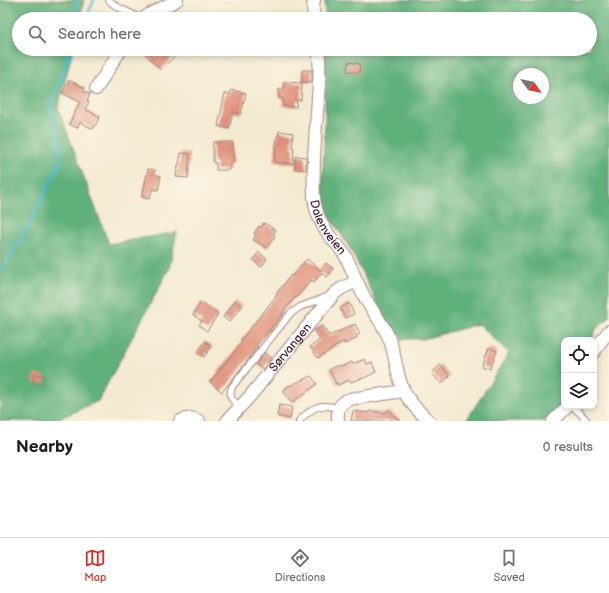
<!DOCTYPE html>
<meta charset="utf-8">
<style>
:root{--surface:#fff;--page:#f2f2f2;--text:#202124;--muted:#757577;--line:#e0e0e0;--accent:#d93025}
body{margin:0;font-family:"Balsamiq Sans",sans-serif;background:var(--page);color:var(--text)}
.controls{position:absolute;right:12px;bottom:12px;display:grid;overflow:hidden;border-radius:8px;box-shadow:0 2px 6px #0003}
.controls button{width:36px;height:36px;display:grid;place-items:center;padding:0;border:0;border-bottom:1px solid var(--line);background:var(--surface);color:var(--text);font:20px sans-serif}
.compass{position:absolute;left:513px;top:68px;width:36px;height:36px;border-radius:50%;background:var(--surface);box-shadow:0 2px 6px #0003;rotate:123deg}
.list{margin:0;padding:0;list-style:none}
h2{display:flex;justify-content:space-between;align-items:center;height:52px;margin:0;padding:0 16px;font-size:17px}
h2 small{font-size:13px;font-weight:400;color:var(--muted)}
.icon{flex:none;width:22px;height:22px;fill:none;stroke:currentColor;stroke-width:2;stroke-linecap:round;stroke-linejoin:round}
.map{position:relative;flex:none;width:609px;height:421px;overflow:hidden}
.search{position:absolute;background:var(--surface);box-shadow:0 2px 6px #0003;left:12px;right:12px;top:12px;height:44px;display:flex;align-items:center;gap:10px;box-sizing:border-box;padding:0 14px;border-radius:22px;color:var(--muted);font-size:15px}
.sheet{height:116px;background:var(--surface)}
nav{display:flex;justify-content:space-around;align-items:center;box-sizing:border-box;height:56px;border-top:1px solid var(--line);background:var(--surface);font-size:11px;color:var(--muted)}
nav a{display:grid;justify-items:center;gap:2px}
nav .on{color:var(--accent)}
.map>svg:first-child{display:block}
.forest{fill:#60b07a;stroke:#556852;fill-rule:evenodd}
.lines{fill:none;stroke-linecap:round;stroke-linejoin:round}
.stream{stroke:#4ab7c4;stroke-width:3}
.building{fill:#de8f79}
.service-casing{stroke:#9f847e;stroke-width:8}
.minor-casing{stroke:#9f847e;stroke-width:14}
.service{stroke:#fff;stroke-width:6}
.minor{stroke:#fff;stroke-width:12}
.labels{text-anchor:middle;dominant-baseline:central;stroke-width:3;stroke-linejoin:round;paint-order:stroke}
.street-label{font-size:12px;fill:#4a1f2b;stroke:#fcf5e5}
</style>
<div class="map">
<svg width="609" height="421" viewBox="0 0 609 421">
<rect width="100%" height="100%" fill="#fcf5e5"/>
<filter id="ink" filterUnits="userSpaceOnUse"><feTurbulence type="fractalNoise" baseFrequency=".025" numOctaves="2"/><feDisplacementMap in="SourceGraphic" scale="8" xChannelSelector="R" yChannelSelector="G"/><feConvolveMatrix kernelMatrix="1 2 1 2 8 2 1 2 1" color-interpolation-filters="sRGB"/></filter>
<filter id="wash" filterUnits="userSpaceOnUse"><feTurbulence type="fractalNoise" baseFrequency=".012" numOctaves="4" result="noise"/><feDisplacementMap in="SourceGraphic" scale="16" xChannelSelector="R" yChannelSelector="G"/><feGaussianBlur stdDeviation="0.9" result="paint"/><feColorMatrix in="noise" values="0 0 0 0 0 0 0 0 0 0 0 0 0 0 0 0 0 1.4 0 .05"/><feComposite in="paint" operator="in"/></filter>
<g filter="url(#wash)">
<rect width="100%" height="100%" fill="#f4ead1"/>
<!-- forest -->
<path class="forest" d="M 0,0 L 84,0 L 80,19 L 19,19 L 19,49 L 73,49 L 58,108 L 109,244 L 177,232 L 169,269 L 98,401 L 54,421 L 0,421 Z
M 325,0 L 609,0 L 609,318 L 596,329 L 592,340 L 564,340 L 564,398 L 556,413 L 544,421 L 466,421 L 509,353 L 479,324 L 423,339 L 395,339 L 351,250 L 334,223 L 324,204 L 322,192 L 325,120 L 325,49 L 590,49 L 590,19 L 325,19 ZM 519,74 L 543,74 L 543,98 L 519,98 Z"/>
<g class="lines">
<!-- stream -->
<path class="stream" d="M 74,19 L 77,0
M 86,19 L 94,0
M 69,60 L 73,49
M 0,273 L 35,214 L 60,163 L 59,139 L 50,109 L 65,70 L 69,49"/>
</g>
<g id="blocks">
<!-- building -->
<path class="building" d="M 140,49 L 159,49 L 163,53 L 167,49 L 181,49 L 161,70 Z
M 348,62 L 360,64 L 359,73 L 347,71 Z
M 302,70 L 312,70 L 312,82 L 302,82 Z
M 69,80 L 85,88 L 83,91 L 90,94 L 87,101 L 89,102 L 85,109 L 100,117 L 93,129 L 80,122 L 77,128 L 69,124 L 80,102 L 62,93 Z
M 284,82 L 302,83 L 301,100 L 297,100 L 296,107 L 283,106 L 283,99 L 279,98 L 279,89 L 284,89 Z
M 231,90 L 246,93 L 241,114 L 233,112 L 229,129 L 218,126 L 225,93 L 230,95 Z
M 279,131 L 293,133 L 292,148 L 294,148 L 293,164 L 274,162 L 277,136 L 278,137 Z
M 213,142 L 233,142 L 233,163 L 230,164 L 230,170 L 216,170 L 216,163 L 213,163 Z
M 181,153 L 190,154 L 188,178 L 176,177 L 178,165 L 179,165 Z
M 296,156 L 306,157 L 306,170 L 295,169 Z
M 148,169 L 155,170 L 154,174 L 161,176 L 158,190 L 152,189 L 150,199 L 142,197 Z
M 264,223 L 276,230 L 273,235 L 275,236 L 267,248 L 253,240 L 256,235 L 254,234 L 259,226 L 261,228 Z
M 259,252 L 267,259 L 261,267 L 253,260 Z
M 307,259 L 320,270 L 326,263 L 333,269 L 327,277 L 321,273 L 314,282 L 311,280 L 296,298 L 295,297 L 282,313 L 283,314 L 256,346 L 258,347 L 222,392 L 210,382 L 242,342 L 241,340 L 277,295 L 276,294 L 291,275 L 292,276 Z
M 235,301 L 242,306 L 229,322 L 223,317 Z
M 201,302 L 218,314 L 207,331 L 199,325 L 202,321 L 193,315 Z
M 349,303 L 354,314 L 345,318 L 340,308 Z
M 355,324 L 360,334 L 356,336 L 357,338 L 345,344 L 344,341 L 318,358 L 310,347 L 320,340 L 314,331 L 322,326 L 329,336 Z
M 205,341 L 212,346 L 204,357 L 197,353 Z
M 489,348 L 497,351 L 490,369 L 482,366 Z
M 265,353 L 271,358 L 263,369 L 256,364 Z
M 365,359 L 367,364 L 372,362 L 376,372 L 364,378 L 362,378 L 351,382 L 349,380 L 338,385 L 337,383 L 336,384 L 329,369 L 339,365 L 340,367 L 352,362 L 353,364 Z
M 440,365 L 450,376 L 441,384 L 432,373 Z
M 34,374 L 45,376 L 44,384 L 33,383 Z
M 311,376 L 317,384 L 292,403 L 283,391 L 286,389 L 285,388 Z
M 279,405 L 292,407 L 290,419 L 277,416 Z
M 388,410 L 401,421 L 351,421 L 353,411 L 369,413 L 369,411 L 386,413 Z"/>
</g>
</g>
<g filter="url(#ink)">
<use href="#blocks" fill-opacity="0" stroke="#9f847e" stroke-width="1"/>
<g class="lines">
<defs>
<path id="service" d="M 109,0 C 118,11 132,11 139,19
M 571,406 L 579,412 L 587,421
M 240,407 C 232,399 228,398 232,387 L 290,314 L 300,307 L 329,296
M 299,421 C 313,407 318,403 338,408"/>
<g id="minor">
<path d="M 143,19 L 150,14 L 177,0"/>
<path d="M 314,19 L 313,7 L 314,0"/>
<path id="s1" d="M 318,49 C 321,65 319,82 318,97 C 316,131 312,164 314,197 C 315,210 321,224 328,234 C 334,241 340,248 345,255 C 352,269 357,283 364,296 C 372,311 383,323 389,338 C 396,355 396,375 404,391 C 409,402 419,412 429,421"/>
<path d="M 96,89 L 121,49"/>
<path d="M 594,352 L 599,344 L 609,331"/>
<path d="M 180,421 C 187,418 192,417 199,421"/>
<path id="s2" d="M 227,421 L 250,396 L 334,294 L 342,288 L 357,281"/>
<path d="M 338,421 C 337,409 339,403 350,399 L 404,391"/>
<path d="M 553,421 L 568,406"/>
</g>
</defs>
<!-- service casing -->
<use href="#service" class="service-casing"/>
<!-- minor casing -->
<use href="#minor" class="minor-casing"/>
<!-- service -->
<use href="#service" class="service"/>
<!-- minor -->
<use href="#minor" class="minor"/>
</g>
</g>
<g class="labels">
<!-- street labels -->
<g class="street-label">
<text stroke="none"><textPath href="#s1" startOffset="182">Dalenveien</textPath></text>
<text stroke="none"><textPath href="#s2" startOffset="97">Sørvangen</textPath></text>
</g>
</g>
</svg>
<div class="controls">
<button><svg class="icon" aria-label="locate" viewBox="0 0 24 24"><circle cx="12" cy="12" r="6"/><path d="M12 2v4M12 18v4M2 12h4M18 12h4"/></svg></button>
<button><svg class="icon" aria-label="layers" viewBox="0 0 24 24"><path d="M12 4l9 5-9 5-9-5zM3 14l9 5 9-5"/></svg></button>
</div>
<svg class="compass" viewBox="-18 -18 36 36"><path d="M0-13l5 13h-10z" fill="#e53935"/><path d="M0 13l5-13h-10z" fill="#757577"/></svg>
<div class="search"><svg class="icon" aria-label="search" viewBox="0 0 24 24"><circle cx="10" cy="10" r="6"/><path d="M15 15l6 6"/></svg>Search here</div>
</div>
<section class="sheet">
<h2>Nearby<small>0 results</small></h2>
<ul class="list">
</ul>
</section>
<nav>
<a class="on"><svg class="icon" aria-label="map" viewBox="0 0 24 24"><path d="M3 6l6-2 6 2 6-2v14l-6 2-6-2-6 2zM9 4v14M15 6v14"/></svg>Map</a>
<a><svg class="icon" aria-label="directions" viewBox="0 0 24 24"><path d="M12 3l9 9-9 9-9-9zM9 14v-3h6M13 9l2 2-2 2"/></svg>Directions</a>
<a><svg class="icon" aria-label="saved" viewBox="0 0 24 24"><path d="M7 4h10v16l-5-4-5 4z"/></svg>Saved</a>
</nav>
